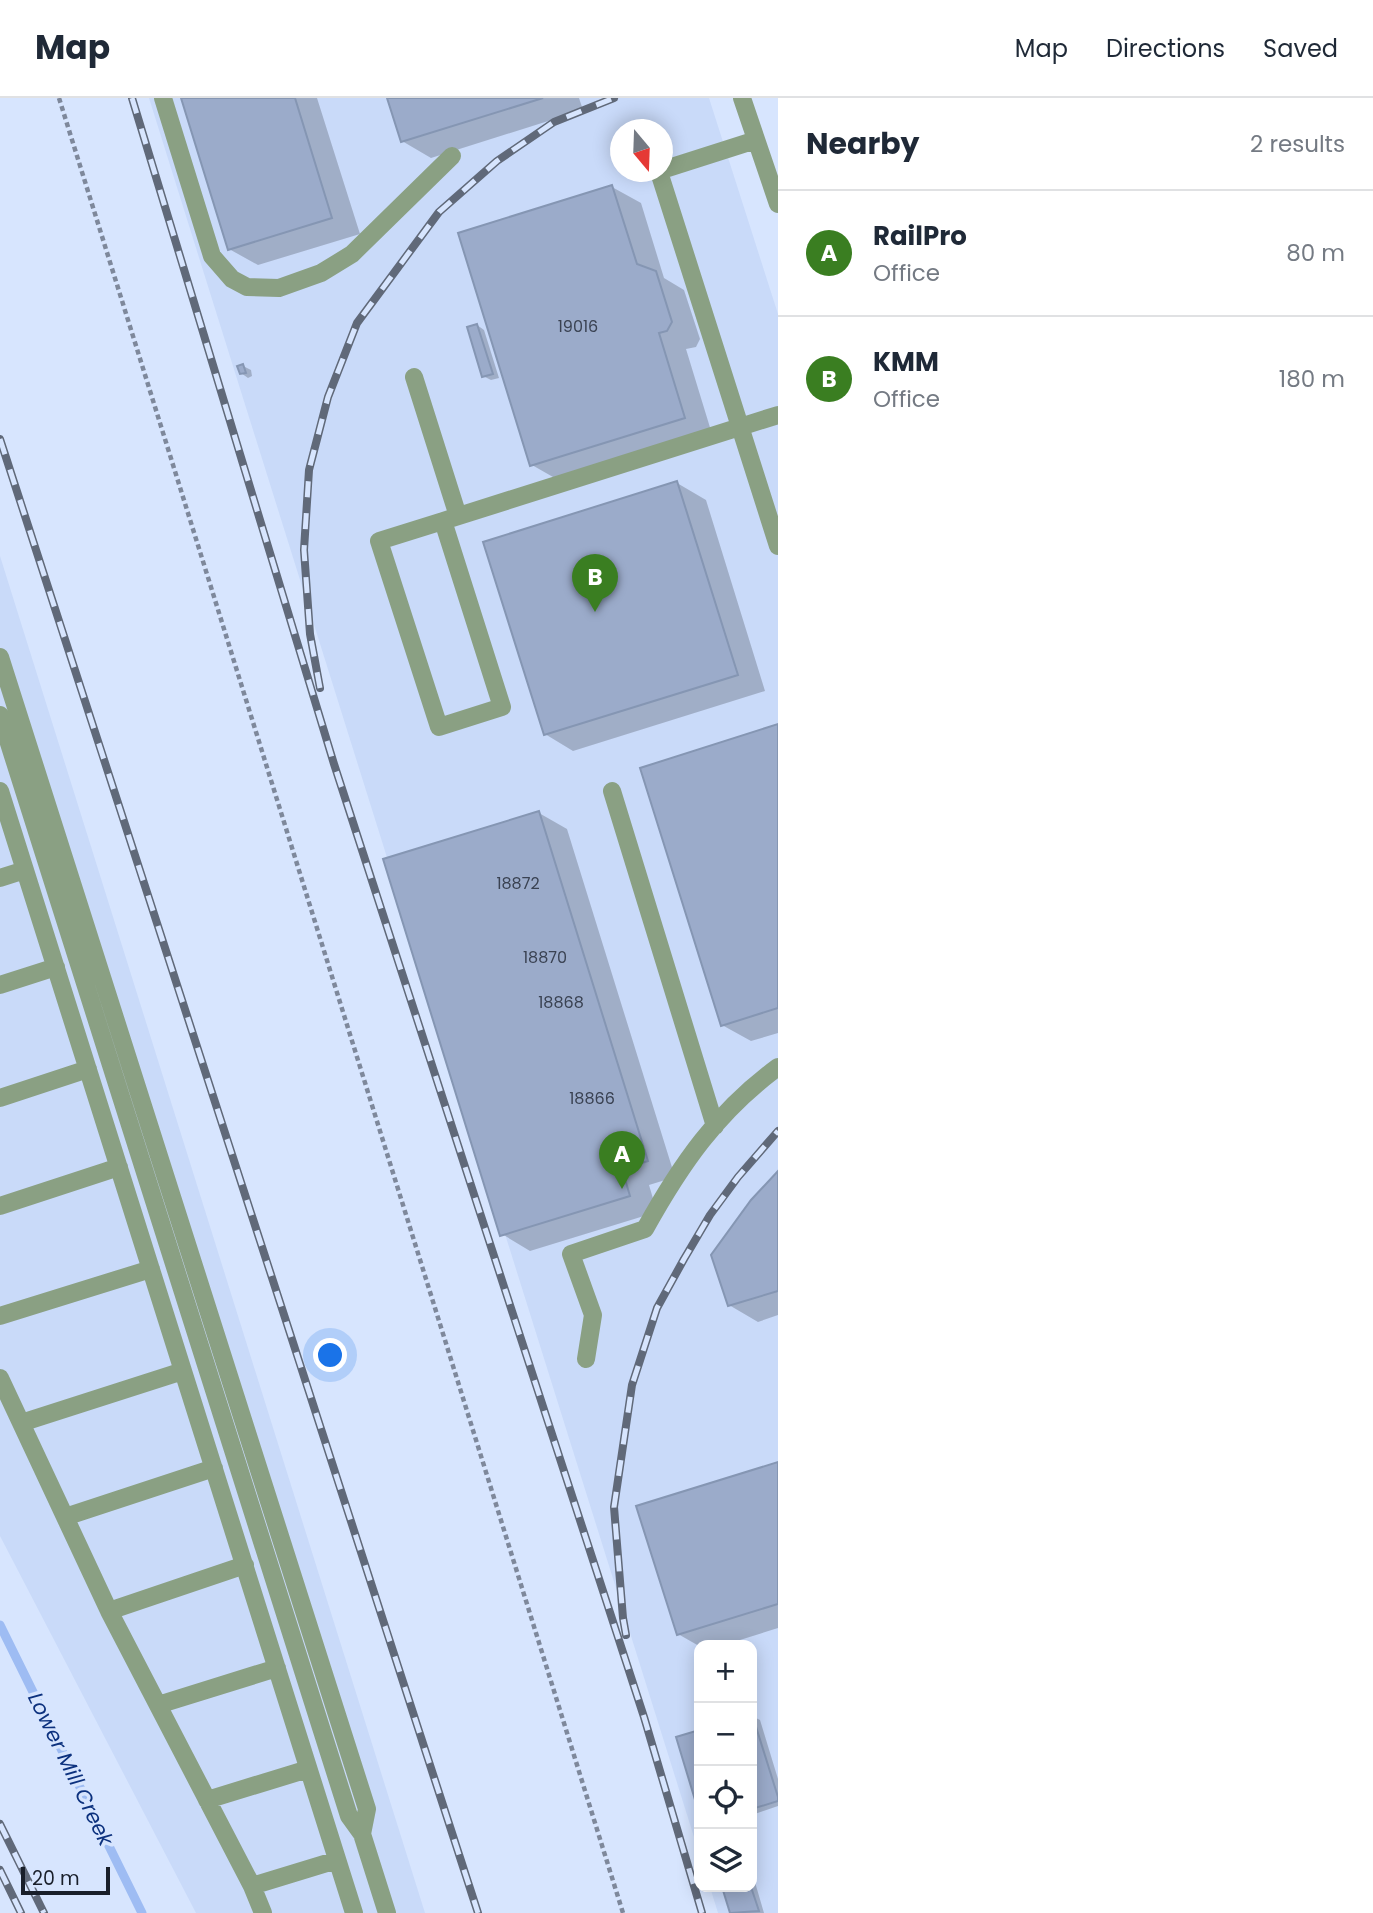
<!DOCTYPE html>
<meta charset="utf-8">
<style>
:root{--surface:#fff;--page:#f6f6f7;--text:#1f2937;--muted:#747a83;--line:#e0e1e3;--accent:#3a7e21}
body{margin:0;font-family:Poppins,sans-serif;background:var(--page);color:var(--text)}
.controls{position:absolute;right:21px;bottom:21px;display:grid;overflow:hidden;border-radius:14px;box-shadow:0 4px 18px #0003}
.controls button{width:63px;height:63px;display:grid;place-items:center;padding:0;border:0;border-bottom:2px solid var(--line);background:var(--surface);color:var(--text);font:35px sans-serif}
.compass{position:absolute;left:610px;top:21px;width:63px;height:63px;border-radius:50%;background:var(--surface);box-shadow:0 4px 18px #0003;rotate:161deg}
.scale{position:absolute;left:21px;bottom:18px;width:89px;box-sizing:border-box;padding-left:7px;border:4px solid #191f2a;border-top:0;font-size:19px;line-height:24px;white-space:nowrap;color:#191f2a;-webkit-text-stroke:5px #d7e5fe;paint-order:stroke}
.you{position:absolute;left:331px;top:1258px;width:24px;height:24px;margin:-18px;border:5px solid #fff;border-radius:50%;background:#1a73e8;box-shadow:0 0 0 10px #1a73e833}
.badge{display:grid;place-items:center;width:46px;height:46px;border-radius:50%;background:var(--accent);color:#fff;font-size:23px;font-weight:700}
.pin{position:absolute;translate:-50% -58px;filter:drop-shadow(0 2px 4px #0008)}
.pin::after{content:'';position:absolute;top:37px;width:24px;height:21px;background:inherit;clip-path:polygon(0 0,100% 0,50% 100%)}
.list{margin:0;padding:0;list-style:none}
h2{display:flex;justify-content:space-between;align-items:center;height:91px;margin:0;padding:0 28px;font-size:30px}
h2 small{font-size:23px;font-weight:400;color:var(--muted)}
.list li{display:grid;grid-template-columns:46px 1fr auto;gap:21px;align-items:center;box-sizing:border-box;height:126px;padding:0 28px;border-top:2px solid var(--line)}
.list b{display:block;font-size:26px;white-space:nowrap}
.list p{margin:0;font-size:23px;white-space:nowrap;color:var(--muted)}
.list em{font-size:23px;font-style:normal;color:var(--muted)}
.icon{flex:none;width:38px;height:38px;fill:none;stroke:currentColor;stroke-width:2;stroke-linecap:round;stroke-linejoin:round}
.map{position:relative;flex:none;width:778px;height:1815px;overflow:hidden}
header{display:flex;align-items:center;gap:42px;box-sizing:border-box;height:98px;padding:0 35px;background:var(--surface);border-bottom:2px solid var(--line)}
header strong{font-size:33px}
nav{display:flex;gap:38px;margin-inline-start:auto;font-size:24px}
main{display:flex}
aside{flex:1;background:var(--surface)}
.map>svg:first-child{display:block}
.built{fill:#c9daf9;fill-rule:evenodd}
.shadow{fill:#0003}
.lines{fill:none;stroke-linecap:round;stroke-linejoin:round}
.stream{stroke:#9ebcf3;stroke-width:9}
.building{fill:#9babca;stroke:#8596b3;stroke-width:2}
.path{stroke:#7e889b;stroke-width:4.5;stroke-dasharray:5 3.5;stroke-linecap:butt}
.minor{stroke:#8aa083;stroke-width:18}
.rail-casing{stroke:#606979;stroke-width:8}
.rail{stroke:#d7e5fe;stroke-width:5;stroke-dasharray:16;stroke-linecap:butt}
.labels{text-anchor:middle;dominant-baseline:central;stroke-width:7;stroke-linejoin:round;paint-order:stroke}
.number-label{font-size:16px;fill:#3a4252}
.water-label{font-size:21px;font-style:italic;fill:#0c317e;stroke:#d7e5fe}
</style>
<header>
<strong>Map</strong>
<nav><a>Map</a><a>Directions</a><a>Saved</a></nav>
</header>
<main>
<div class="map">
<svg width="778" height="1815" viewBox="0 0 778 1815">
<rect width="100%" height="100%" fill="#d7e5fe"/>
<!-- built -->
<path class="built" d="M 149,0 L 709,0 L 778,216 L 778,1815 L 718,1815 L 710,1789 L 752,1789 L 752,1547 L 699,1547 L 699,1755 ZM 620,32 L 662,32 L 662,74 L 620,74 Z
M 0,458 L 425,1815 L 196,1815 L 0,1438 Z"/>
<!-- shadow -->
<path class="shadow" d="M 182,0 L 317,0 L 360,136 L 258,167 L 229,151 Z
M 389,0 L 579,0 L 583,12 L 431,60 L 402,43 Z
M 612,89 L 641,105 L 664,180 L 684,192 L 700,241 L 696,249 L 686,251 L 712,336 L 560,383 L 532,367 Z
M 477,227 L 484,232 L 499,280 L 491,282 L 483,278 Z
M 243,268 L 251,272 L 252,278 L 248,280 L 241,275 Z
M 677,385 L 706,402 L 765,593 L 573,653 L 545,636 Z
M 778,628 L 778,935 L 751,943 L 722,927 Z
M 539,715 L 567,731 L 675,1079 L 649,1087 L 657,1114 L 530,1153 L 502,1136 Z
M 778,1075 L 778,1217 L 758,1224 L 729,1207 Z
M 778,1366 L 778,1530 L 724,1547 L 699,1548 L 678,1536 Z
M 752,1618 L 760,1622 L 778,1681 L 778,1708 L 752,1717 Z
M 752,1774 L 764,1815 L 732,1815 L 724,1789 L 752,1789 Z"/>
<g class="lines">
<!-- stream -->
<path class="stream" d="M 0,1527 L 142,1815"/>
</g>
<!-- building -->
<path class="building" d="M 181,0 L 295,0 L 332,120 L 228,152 Z
M 387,0 L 543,0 L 401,44 Z
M 612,87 L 637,166 L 656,173 L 672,224 L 667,233 L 659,235 L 685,320 L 530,368 L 458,135 Z
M 477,226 L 493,276 L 482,279 L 467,229 Z
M 243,266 L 246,275 L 240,276 L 237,268 Z
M 677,383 L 738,577 L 544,637 L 483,444 Z
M 778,626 L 778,910 L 721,928 L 640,670 Z
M 539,713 L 648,1063 L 622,1071 L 630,1098 L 500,1138 L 383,761 Z
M 778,1073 L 778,1193 L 728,1208 L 711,1157 L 751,1102 Z
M 778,1364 L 778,1506 L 677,1537 L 636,1408 Z
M 752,1616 L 778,1699 L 778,1703 L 752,1711 Z
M 699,1632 L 699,1715 L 676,1639 Z
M 722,1789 L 751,1789 L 759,1813 L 730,1815 Z"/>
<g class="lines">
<!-- path -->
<path class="path" d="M 59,0 L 623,1815"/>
<!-- minor -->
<path class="minor" d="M 163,0 L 212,158 L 232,181 L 247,189 L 279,190 L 321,175 L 352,156 L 452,58
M 742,0 L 778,106
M 662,72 L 756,42
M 659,74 L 778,448
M 414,279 L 458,418
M 443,423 L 379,443 L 439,629 L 502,609 L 443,423 L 778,317
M 0,559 L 367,1711 L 362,1736
M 0,617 L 349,1718 L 362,1736 L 387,1815
M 0,693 L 354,1815
M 612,693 L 715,1028
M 0,780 L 25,772
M 0,887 L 56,869
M 0,1000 L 88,971
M 0,1108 L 119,1069
M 0,1218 L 151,1171
M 586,1261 L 593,1217 L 571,1156 L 645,1131 C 681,1066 717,1014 778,969
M 0,1280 L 109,1513 L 252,1788 L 263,1815
M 21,1325 L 183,1273
M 65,1419 L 214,1370
M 109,1513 L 245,1467
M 158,1607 L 277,1570
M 207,1702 L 308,1671
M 252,1788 L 337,1762"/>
<defs>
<path id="rail" d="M 132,0 L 334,666 L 644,1619 L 702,1815
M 0,341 L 478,1815
M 320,590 L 310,536 L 304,452 L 309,372 L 328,299 L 357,225 L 439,114 L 497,63 L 554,24 L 614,0
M 626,1537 L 623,1520 L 614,1409 L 632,1287 L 657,1210 L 684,1161 L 710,1117 L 738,1079 L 778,1033
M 0,1726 L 44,1815
M 0,1772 L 21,1815"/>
</defs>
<!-- rail casing -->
<use href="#rail" class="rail-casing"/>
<!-- rail -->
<use href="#rail" class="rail"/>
</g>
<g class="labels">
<!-- number labels -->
<g class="number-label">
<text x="578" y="228">19016</text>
<text x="518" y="785">18872</text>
<text x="545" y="859">18870</text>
<text x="561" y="904">18868</text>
<text x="592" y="1000">18866</text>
</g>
<!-- water labels -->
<g class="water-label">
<text transform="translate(71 1671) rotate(64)">Lower Mill Creek</text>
</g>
</g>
</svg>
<div class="controls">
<button>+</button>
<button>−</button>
<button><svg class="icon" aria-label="locate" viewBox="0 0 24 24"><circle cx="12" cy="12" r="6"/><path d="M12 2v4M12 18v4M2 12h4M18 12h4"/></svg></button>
<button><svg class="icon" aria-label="layers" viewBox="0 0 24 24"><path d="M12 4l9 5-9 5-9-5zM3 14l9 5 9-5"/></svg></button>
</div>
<svg class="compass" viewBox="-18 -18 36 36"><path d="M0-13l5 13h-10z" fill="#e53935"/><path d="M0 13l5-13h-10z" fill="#747a83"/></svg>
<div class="scale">20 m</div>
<div class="you"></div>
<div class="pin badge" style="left:622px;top:1091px">A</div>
<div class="pin badge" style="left:595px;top:514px">B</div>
</div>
<aside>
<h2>Nearby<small>2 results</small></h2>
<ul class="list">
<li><span class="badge">A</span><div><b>RailPro</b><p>Office</p></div><em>80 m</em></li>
<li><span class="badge">B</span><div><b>KMM</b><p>Office</p></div><em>180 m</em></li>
</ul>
</aside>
</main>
